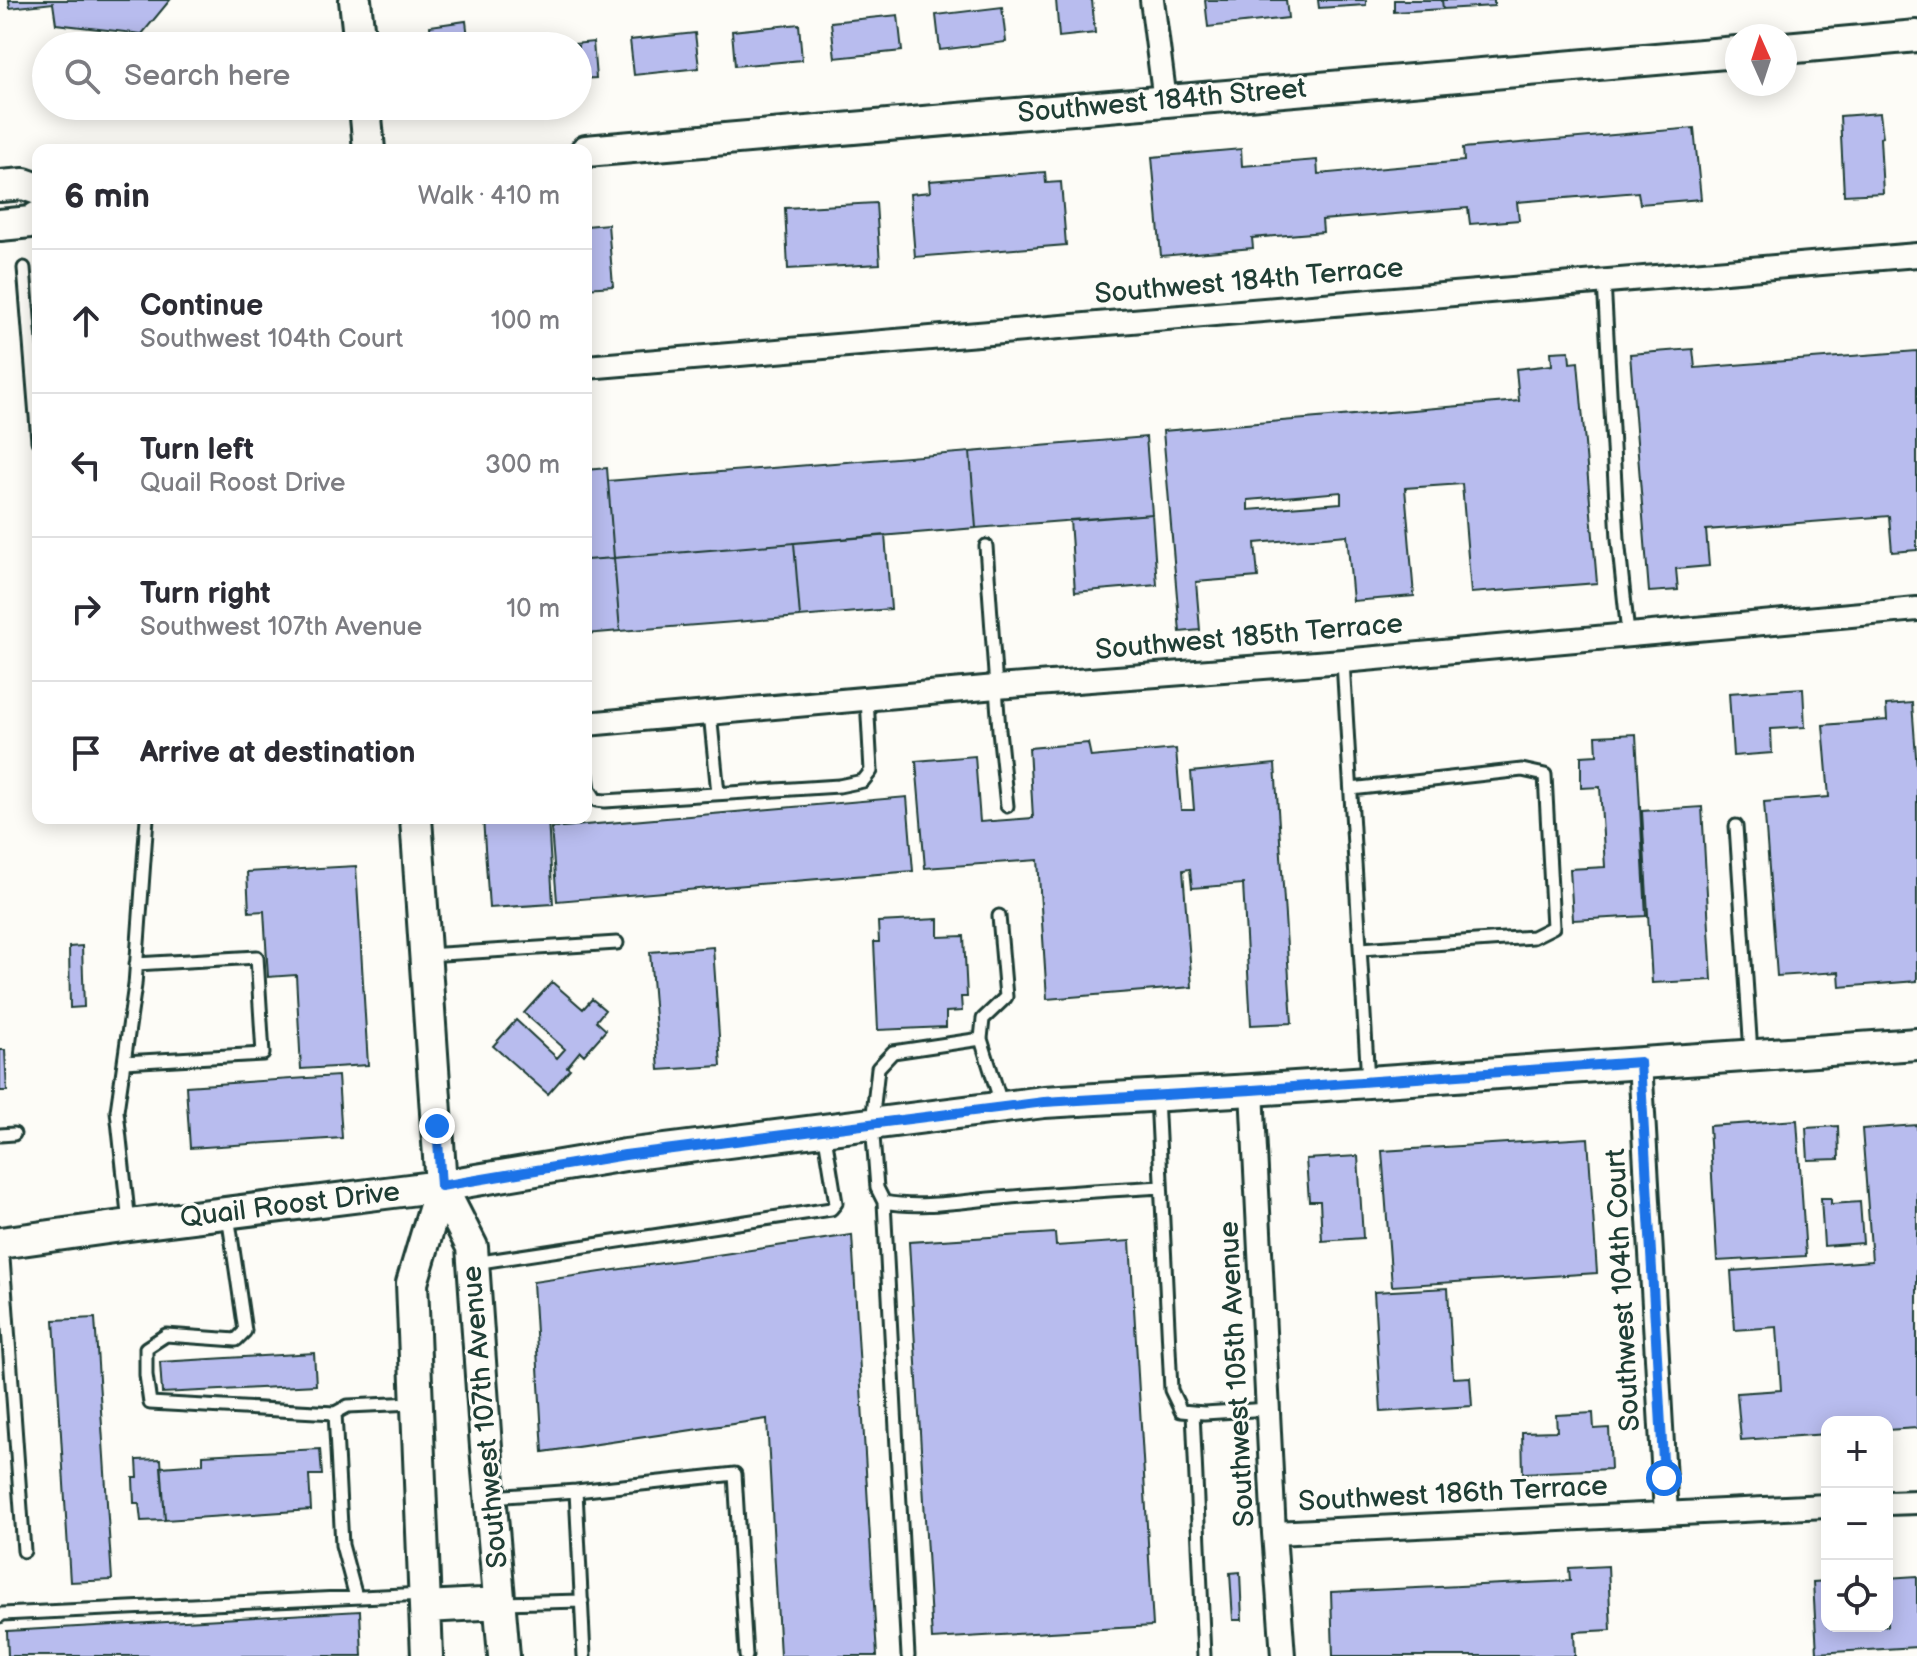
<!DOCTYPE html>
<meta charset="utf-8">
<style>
:root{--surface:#fff;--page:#f7f7f7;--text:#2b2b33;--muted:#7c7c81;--line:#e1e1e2}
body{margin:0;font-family:"Balsamiq Sans",sans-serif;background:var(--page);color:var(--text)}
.controls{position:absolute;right:24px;bottom:24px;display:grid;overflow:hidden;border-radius:16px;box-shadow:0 4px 20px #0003}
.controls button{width:72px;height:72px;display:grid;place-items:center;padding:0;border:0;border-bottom:2px solid var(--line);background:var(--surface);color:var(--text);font:40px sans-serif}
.compass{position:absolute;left:1725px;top:24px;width:72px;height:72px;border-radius:50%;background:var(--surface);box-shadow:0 4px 20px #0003;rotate:357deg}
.stop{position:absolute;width:24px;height:24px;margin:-18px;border:6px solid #1a73e8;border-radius:50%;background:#fff}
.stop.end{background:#1a73e8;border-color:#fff;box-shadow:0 2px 8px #0008}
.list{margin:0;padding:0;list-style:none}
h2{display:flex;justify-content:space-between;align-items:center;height:104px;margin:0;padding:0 32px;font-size:34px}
h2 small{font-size:26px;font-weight:400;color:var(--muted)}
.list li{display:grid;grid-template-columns:52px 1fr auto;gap:24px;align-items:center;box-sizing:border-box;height:144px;padding:0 32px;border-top:2px solid var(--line)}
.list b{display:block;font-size:30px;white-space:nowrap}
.list p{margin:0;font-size:26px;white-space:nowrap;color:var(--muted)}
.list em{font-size:26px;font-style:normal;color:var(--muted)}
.icon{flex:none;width:44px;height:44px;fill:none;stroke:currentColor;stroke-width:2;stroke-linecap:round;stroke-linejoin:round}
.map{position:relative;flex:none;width:1917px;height:1656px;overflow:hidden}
.search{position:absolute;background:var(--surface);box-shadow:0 4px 20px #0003;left:32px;top:32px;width:560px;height:88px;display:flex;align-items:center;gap:20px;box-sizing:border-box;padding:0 28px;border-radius:44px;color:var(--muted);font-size:30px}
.panel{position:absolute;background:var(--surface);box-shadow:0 4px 20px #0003;left:32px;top:144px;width:560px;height:680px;border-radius:16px}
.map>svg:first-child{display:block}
.building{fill:#b8bcee;stroke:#1f3d34;stroke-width:2;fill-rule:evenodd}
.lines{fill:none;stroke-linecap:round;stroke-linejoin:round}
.lane-casing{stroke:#1f3d34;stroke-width:17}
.street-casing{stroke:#1f3d34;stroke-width:28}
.secondary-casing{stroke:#1f3d34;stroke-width:36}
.lane{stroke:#fdfcf7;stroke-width:11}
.street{stroke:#fdfcf7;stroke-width:22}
.secondary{stroke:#fdfcf7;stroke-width:30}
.route{stroke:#1a73e8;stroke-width:10}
.labels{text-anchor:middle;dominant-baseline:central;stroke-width:6;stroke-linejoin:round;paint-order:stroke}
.street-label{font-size:28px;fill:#1f3d34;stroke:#fdfcf7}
</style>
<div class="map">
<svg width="1917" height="1656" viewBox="0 0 1917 1656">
<rect width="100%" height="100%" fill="#fdfcf7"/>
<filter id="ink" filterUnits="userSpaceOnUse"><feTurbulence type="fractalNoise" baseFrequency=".0125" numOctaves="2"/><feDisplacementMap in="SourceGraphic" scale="16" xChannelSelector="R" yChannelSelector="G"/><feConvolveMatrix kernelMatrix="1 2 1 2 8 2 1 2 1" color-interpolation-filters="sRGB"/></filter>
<g filter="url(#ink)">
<!-- building -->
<path class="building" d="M 9,0 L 170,0 L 142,34 L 56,24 L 53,3 L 10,8 Z
M 1056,0 L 1092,0 L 1095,33 L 1059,37 Z
M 1205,0 L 1286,0 L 1288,18 L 1208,27 Z
M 1318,0 L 1366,0 L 1366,5 L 1319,8 Z
M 1394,0 L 1442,0 L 1443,9 L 1394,12 Z
M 1442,0 L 1494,0 L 1494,6 L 1443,9 Z
M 1002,7 L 1006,42 L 940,50 L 936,15 Z
M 898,15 L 902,51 L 835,58 L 831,22 Z
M 466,21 L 469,46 L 432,46 L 430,26 Z
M 799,24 L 802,60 L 735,66 L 732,31 Z
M 695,33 L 699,68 L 634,75 L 630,40 Z
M 593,42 L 596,78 L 578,79 L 578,46 L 553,46 Z
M 1880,113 L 1883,137 L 1880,138 L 1883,193 L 1844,195 L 1840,116 Z
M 1694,128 L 1701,199 L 1640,204 L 1638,192 L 1517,202 L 1519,220 L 1470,224 L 1468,208 L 1322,220 L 1323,232 L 1252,238 L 1253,248 L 1161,256 L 1152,157 L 1241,149 L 1242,166 L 1317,160 L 1318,174 L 1464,161 L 1463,148 Z
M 1045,172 L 1046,183 L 1061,182 L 1066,245 L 915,257 L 910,194 L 930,192 L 929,181 Z
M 876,203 L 880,264 L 788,269 L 785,208 Z
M 608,224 L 613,286 L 586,288 L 586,226 Z
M 1693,349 L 1695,368 L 1917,351 L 1917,550 L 1892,552 L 1889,516 L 1706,530 L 1709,566 L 1676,569 L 1678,590 L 1649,592 L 1630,354 Z
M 1569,351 L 1570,363 L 1578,362 L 1597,583 L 1471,593 L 1462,484 L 1405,488 L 1414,596 L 1353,601 L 1347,535 L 1255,543 L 1258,577 L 1196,582 L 1200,630 L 1180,632 L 1163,431 L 1519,401 L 1516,369 L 1552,365 L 1551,352 ZM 1341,492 L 1341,503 L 1248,510 L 1248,500 Z
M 1146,437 L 1152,514 L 976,528 L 970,452 Z
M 970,452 L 976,528 L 614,558 L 608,481 Z
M 607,468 L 614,558 L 586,560 L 586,470 Z
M 1152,514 L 1157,585 L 1075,592 L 1070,520 Z
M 885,535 L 891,609 L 800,617 L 794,543 Z
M 794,543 L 800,617 L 620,631 L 614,558 Z
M 614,558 L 620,631 L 586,634 L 586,560 Z
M 1803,688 L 1805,727 L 1771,729 L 1772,753 L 1733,756 L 1729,693 Z
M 1912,703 L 1917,769 L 1917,981 L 1840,987 L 1839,972 L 1777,976 L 1764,802 L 1829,797 L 1823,725 L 1887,720 L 1886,705 Z
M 1636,734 L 1646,916 L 1573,920 L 1570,869 L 1605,867 L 1600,787 L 1581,788 L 1581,756 L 1597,755 L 1596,736 Z
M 1088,743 L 1091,757 L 1176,749 L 1181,810 L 1194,810 L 1191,772 L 1275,764 L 1292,1023 L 1251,1025 L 1243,884 L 1192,888 L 1190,869 L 1183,870 L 1192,987 L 1047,999 L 1038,860 L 925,868 L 916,761 L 975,756 L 980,822 L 1033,818 L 1029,748 Z
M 907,797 L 913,871 L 557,901 L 551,828 Z
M 1702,807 L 1712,980 L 1652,983 L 1642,811 Z
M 483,818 L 548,818 L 553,904 L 489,908 Z
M 356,866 L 368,1065 L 301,1069 L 296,975 L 268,977 L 264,911 L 249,912 L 247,872 Z
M 938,919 L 938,937 L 964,936 L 967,997 L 961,997 L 962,1011 L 946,1012 L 946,1027 L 878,1030 L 874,942 L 879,942 L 878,922 Z
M 82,946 L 84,1007 L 70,1008 L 69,947 Z
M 713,947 L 721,1066 L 659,1070 L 650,952 Z
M 552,982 L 583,1009 L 592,999 L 605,1010 L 596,1021 L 606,1030 L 584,1055 L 580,1051 L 567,1067 L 570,1069 L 548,1094 L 493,1046 L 516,1020 L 557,1058 L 565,1049 L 524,1013 Z
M 0,1050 L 5,1050 L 7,1091 L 0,1091 Z
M 338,1076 L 342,1138 L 190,1148 L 186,1086 Z
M 1797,1120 L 1806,1256 L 1717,1261 L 1709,1126 Z
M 1917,1125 L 1917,1428 L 1887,1430 L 1887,1422 L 1827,1422 L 1827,1434 L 1741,1440 L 1737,1393 L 1781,1390 L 1777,1327 L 1735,1330 L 1731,1271 L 1872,1261 L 1862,1129 Z
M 1838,1126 L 1839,1159 L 1808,1160 L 1806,1128 Z
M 1588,1138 L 1597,1273 L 1392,1286 L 1382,1151 Z
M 1358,1156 L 1363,1238 L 1322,1241 L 1320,1201 L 1309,1201 L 1306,1159 Z
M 1821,1198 L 1831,1198 L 1831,1204 L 1860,1202 L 1863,1243 L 1824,1246 Z
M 1055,1233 L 1056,1246 L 1130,1241 L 1153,1626 L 932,1639 L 909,1242 Z
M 852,1235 L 877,1656 L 780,1656 L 767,1419 L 543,1452 L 533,1282 Z
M 1448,1288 L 1453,1378 L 1470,1377 L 1472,1406 L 1381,1412 L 1374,1292 Z
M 95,1318 L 112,1580 L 70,1582 L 54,1320 Z
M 314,1353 L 316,1385 L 162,1393 L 160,1362 Z
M 1593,1413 L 1594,1429 L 1609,1428 L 1611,1469 L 1523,1473 L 1522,1432 L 1557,1431 L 1556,1415 Z
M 320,1449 L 322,1475 L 309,1475 L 311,1510 L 165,1520 L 161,1467 L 203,1464 L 203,1455 Z
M 161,1459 L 165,1520 L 141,1521 L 139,1503 L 134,1503 L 133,1478 L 138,1478 L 137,1460 Z
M 1608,1566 L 1611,1630 L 1574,1632 L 1575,1656 L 1333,1656 L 1331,1592 L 1570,1581 L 1569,1568 Z
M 1240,1572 L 1242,1620 L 1233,1620 L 1230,1573 Z
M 1917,1576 L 1917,1647 L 1817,1653 L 1813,1582 L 1827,1581 L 1827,1626 L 1887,1626 L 1887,1578 Z
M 360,1611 L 362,1656 L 8,1656 L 7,1631 Z"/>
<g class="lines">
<defs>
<path id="lane" d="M 24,268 L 38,441
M 1604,281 L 1618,539 L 1628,634
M 986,546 L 999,730 L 1007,806
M 1343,661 L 1368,1081
M 710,713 L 718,793
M 586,769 L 589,789 L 596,800 L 605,801 L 839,786 L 863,781 L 871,771 L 867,698
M 1351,789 L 1522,770 L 1545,775 L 1553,927 L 1533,937 L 1361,949
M 1736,826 L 1751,1053
M 999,916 L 1006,997 L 983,1019 L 981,1039 L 1002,1106
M 426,955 L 617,943
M 981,1039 L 893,1052 L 878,1068 L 872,1123 L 877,1188 L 884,1202 C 922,1209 963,1201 1001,1198 C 1055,1193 1108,1190 1161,1187
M 124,1062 L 263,1054 L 257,957 L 136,964
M 1157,1096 L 1171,1390 L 1181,1411 L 1204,1413 L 1269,1409
M 0,1135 L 14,1134
M 884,1202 L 908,1656
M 228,1215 L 245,1331 L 236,1340 L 166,1335 L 146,1348 L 146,1375 L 150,1403 L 335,1413
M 129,1223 L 117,1111 L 135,985 L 147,818
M 2,1244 L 24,1551
M 474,1263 L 831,1209 L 836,1203 L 824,1130
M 1193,1412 L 1204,1656
M 576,1491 L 584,1656
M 491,1497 L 576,1491 L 735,1474 L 746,1656
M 356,1597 L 342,1545 L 335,1413 L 348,1406 L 414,1403
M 501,1603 L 582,1601
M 0,1616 L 2,1614 L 424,1594"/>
<path id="street" d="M 1152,0 L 1165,101
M 586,367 L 1917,255
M 586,724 L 996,687 L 1343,661 L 1917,609
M 1640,1062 L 1666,1514
M 1252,1090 L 1274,1533 L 1283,1656
M 1887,1503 L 1917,1502
M 1274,1533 L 1827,1506"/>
<path id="secondary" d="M 355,0 L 360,46
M 1785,48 L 1917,36
M 365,106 L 369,150
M 586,151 L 1737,52
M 0,186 L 24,184 L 38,189
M 0,225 L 31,222 L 38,217
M 416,818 L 441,1186 L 472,1247 L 486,1447 L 504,1656
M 0,1243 L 129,1225 L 441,1186 L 625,1155 L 1044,1102 L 1252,1090 L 1917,1044
M 426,1607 L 500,1603
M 427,1656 L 412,1283 L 441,1186"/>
</defs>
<!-- lane casing -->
<use href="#lane" class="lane-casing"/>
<!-- street casing -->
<use href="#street" class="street-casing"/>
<!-- secondary casing -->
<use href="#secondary" class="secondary-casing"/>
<!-- lane -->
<use href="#lane" class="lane"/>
<!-- street -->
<use href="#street" class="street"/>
<!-- secondary -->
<use href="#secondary" class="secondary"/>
</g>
</g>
<g class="lines" filter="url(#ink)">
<!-- route -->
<path class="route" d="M 437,1126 L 441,1186 L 625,1155 L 1044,1102 L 1252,1090 L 1640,1062 L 1664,1478"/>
</g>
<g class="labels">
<!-- street labels -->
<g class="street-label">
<text transform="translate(1162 101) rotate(-5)">Southwest 184th Street</text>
<text transform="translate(1249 281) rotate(-5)">Southwest 184th Terrace</text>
<text transform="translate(1249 637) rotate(-5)">Southwest 185th Terrace</text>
<text transform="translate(290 1205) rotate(-7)">Quail Roost Drive</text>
<text transform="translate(1623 1290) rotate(-93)">Southwest 104th Court</text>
<text transform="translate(1237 1374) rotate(-93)">Southwest 105th Avenue</text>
<text transform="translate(485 1417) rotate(-95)">Southwest 107th Avenue</text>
<text transform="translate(1453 1494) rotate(-3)">Southwest 186th Terrace</text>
</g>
</g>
</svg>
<div class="controls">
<button>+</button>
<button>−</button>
<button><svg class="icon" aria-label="locate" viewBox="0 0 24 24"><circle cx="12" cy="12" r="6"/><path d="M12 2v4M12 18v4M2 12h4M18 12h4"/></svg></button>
</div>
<svg class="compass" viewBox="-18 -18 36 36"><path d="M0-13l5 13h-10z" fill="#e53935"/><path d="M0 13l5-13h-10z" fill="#7c7c81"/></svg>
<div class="stop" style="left:1664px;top:1478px"></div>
<div class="stop end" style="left:437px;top:1126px"></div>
<div class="search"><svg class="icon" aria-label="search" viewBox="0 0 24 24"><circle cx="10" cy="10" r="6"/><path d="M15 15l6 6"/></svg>Search here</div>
<section class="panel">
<h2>6 min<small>Walk · 410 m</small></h2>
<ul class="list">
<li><svg class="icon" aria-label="ahead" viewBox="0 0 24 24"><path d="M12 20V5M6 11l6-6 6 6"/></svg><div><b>Continue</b><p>Southwest 104th Court</p></div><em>100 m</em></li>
<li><svg class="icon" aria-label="left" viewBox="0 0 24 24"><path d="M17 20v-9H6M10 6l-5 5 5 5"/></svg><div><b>Turn left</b><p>Quail Roost Drive</p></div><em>300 m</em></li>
<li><svg class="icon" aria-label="right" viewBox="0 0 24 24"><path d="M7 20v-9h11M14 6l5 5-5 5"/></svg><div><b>Turn right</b><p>Southwest 107th Avenue</p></div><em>10 m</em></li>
<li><svg class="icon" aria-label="arrive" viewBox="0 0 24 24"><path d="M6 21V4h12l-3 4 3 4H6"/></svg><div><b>Arrive at destination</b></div></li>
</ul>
</section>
</div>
